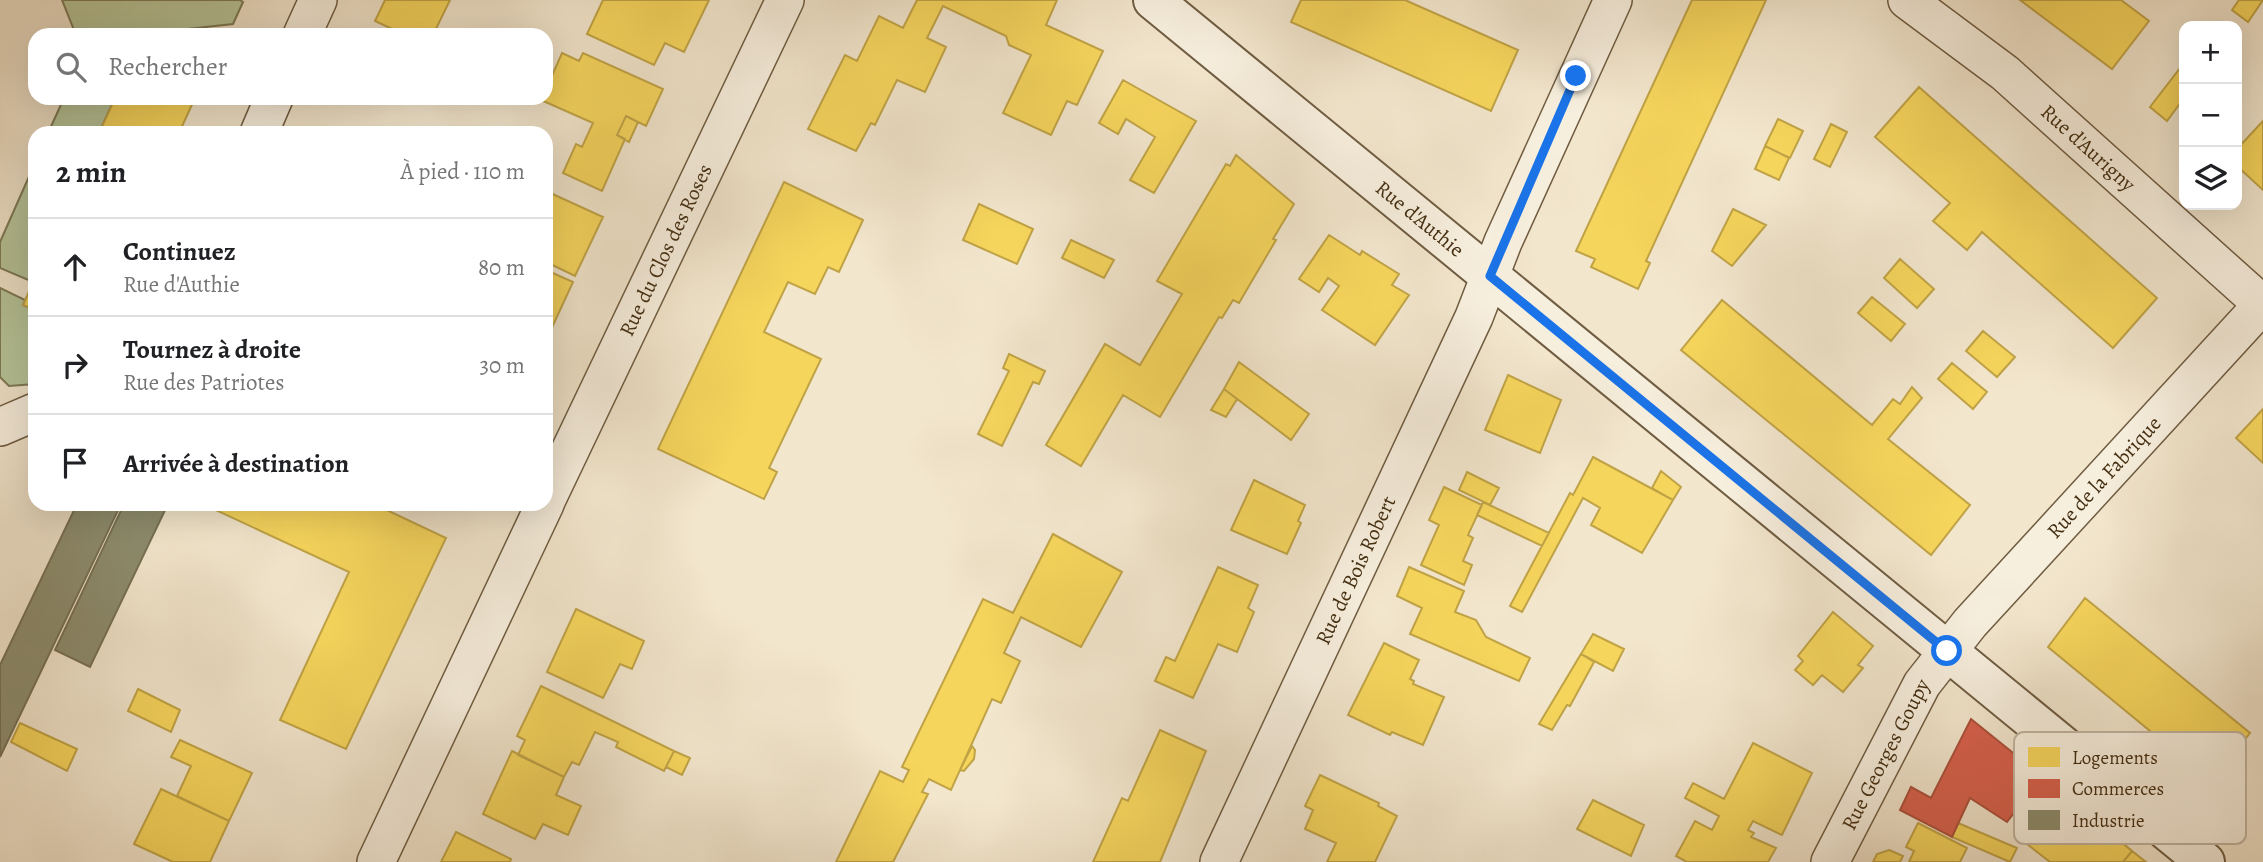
<!DOCTYPE html>
<html lang="fr">
<meta charset="utf-8">
<style>
:root{--surface:#fff;--page:#f6f6f6;--text:#202124;--muted:#757577;--line:#e0e0e0}
body{margin:0;font-family:Alegreya,serif;background:var(--page);color:var(--text)}
.controls{position:absolute;right:21px;top:21px;display:grid;overflow:hidden;border-radius:14px;box-shadow:0 7px 28px #0002}
.controls button{width:63px;height:63px;display:grid;place-items:center;padding:0;border:0;border-bottom:2px solid var(--line);background:var(--surface);color:var(--text);font:35px sans-serif}
.stop{position:absolute;width:21px;height:21px;margin:-16px;border:5px solid #1a73e8;border-radius:50%;background:#fff}
.stop.end{background:#1a73e8;border-color:#fff;box-shadow:0 2px 7px #0008}
.list{margin:0;padding:0;list-style:none}
h2{display:flex;justify-content:space-between;align-items:center;height:91px;margin:0;padding:0 28px;font-size:30px}
h2 small{font-size:23px;font-weight:400;color:var(--muted)}
.list li{display:grid;grid-template-columns:46px 1fr auto;gap:21px;align-items:center;box-sizing:border-box;height:98px;padding:0 28px;border-top:2px solid var(--line)}
.list b{display:block;font-size:26px;white-space:nowrap}
.list p{margin:0;font-size:23px;white-space:nowrap;color:var(--muted)}
.list em{font-size:23px;font-style:normal;color:var(--muted)}
.icon{flex:none;width:38px;height:38px;fill:none;stroke:currentColor;stroke-width:2;stroke-linecap:round;stroke-linejoin:round}
.map{position:relative;flex:none;width:2263px;height:862px;overflow:hidden}
.search{position:absolute;background:var(--surface);box-shadow:0 7px 28px #0002;left:28px;top:28px;width:525px;height:77px;display:flex;align-items:center;gap:18px;box-sizing:border-box;padding:0 24px;border-radius:21px;color:var(--muted);font-size:26px}
.panel{position:absolute;background:var(--surface);box-shadow:0 7px 28px #0002;left:28px;top:126px;width:525px;height:385px;border-radius:21px}
.map>svg:first-child{display:block}
.green{fill:#b7c69b;stroke:#7d7a56;stroke-width:2}
.homes{fill:#f6d55c;stroke:#c0a346;stroke-width:2}
.shops{fill:#d6604d;stroke:#aa513b;stroke-width:2}
.industry{fill:#8c8c6e;stroke:#767052;stroke-width:2}
.lines{fill:none;stroke-linecap:round;stroke-linejoin:round}
.minor-casing{stroke:#6f5c41;stroke-width:40}
.tertiary-casing{stroke:#6f5c41;stroke-width:42}
.minor{stroke:#f7efde;stroke-width:37}
.tertiary{stroke:#f7efde;stroke-width:38}
.route{stroke:#1a73e8;stroke-width:9}
.labels{text-anchor:middle;dominant-baseline:central;stroke-width:7;stroke-linejoin:round;paint-order:stroke}
.street-label{font-size:21px;fill:#432e12;stroke:#f7efde}
.key{fill:#f7efde;stroke:#c1b5a1;stroke-width:2}
.key-label{font-size:19px;fill:#432e12}
</style>
<div class="map">
<svg width="2263" height="862" viewBox="0 0 2263 862">
<rect width="100%" height="100%" fill="#f2e6cd"/>
<filter id="stains"><feTurbulence type="fractalNoise" baseFrequency=".00286" numOctaves="4"/><feColorMatrix values="0 0 0 0 .2 0 0 0 0 .09 0 0 0 0 .02 0 0 0 .5 -.17"/></filter>
<radialGradient id="worn" r=".72"><stop offset=".6" stop-color="#630" stop-opacity="0"/><stop offset="1" stop-color="#630" stop-opacity=".3"/></radialGradient>
<!-- green -->
<path class="green" d="M 62,0 L 240,0 L 243,2 L 233,24 L 132,35 L 76,35 Z
M 64,98 L 115,98 L 99,133 L 48,133 Z
M 35,163 L 35,278 L 33,282 L 0,268 L 0,242 Z
M 0,288 L 25,300 L 23,305 L 35,310 L 35,384 L 9,386 L 0,377 Z"/>
<!-- homes -->
<path class="homes" d="M 385,0 L 450,0 L 433,35 L 405,35 L 375,21 Z
M 603,0 L 709,0 L 684,52 L 665,43 L 654,65 L 587,34 Z
M 917,0 L 1057,0 L 1046,25 L 1103,51 L 1077,105 L 1067,101 L 1051,135 L 1003,113 L 1031,55 L 1009,45 L 1006,36 L 943,6 L 927,38 L 946,47 L 925,92 L 897,80 L 875,125 L 871,123 L 856,151 L 808,129 L 845,55 L 857,61 L 879,16 L 903,28 Z
M 1301,0 L 1405,0 L 1518,50 L 1491,111 L 1291,22 Z
M 1692,0 L 1766,0 L 1646,261 L 1650,263 L 1638,289 L 1591,267 L 1595,259 L 1576,251 Z
M 2020,0 L 2121,0 L 2149,21 L 2112,69 Z
M 2239,0 L 2263,0 L 2248,22 L 2232,10 Z
M 562,53 L 579,61 L 583,53 L 663,89 L 646,126 L 626,116 L 617,135 L 625,139 L 602,191 L 563,173 L 576,144 L 582,147 L 593,123 L 541,100 L 546,98 L 546,89 Z
M 2184,63 L 2184,98 L 2167,121 L 2150,107 Z
M 1123,80 L 1196,121 L 1154,193 L 1130,180 L 1155,137 L 1126,119 L 1118,134 L 1099,123 Z
M 1919,87 L 2157,298 L 2113,348 L 1982,232 L 1967,250 L 1933,221 L 1950,203 L 1875,137 Z
M 115,98 L 195,98 L 179,133 L 99,133 Z
M 626,116 L 638,122 L 629,142 L 617,135 Z
M 1778,119 L 1803,131 L 1790,158 L 1765,146 Z
M 2263,121 L 2263,190 L 2237,166 L 2237,149 Z
M 1831,124 L 1847,132 L 1830,167 L 1814,159 Z
M 1765,146 L 1789,158 L 1779,180 L 1755,169 Z
M 1236,155 L 1294,204 L 1273,239 L 1276,240 L 1239,303 L 1233,300 L 1222,318 L 1219,317 L 1160,417 L 1123,395 L 1081,466 L 1046,445 L 1105,344 L 1140,365 L 1182,294 L 1157,281 L 1226,164 L 1230,166 Z
M 784,182 L 863,220 L 839,272 L 828,267 L 815,294 L 788,282 L 764,332 L 821,359 L 769,468 L 777,472 L 764,499 L 658,449 Z
M 546,191 L 603,217 L 575,276 L 546,262 Z
M 979,204 L 1033,229 L 1017,264 L 963,240 Z
M 1733,209 L 1766,225 L 1732,266 L 1712,251 Z
M 1329,235 L 1360,255 L 1362,251 L 1399,274 L 1392,285 L 1409,295 L 1375,345 L 1322,310 L 1339,286 L 1328,278 L 1319,292 L 1299,279 Z
M 1071,240 L 1114,260 L 1104,278 L 1062,258 Z
M 1900,259 L 1934,289 L 1917,308 L 1884,278 Z
M 546,270 L 573,282 L 549,334 L 546,333 Z
M 35,278 L 35,310 L 23,305 Z
M 1872,297 L 1905,324 L 1891,341 L 1858,313 Z
M 1722,300 L 1872,425 L 1893,399 L 1900,404 L 1912,387 L 1922,398 L 1888,439 L 1970,505 L 1931,555 L 1681,350 Z
M 1983,331 L 2015,357 L 1997,377 L 1966,351 Z
M 1009,354 L 1045,371 L 1039,384 L 1033,382 L 1002,446 L 978,434 L 1009,371 L 1003,368 Z
M 1239,362 L 1309,414 L 1291,440 L 1224,389 Z
M 1952,363 L 1987,392 L 1973,409 L 1938,379 Z
M 1508,375 L 1561,400 L 1540,453 L 1485,430 Z
M 1224,389 L 1237,399 L 1226,417 L 1211,410 Z
M 2263,409 L 2263,463 L 2236,438 Z
M 1593,457 L 1673,500 L 1642,553 L 1591,525 L 1600,508 L 1583,498 L 1522,612 L 1510,606 L 1570,493 L 1573,495 Z
M 1661,471 L 1681,487 L 1673,500 L 1652,488 Z
M 1467,472 L 1499,488 L 1490,505 L 1459,490 Z
M 1254,480 L 1305,505 L 1298,521 L 1301,523 L 1287,554 L 1231,530 Z
M 1444,487 L 1482,505 L 1468,535 L 1473,538 L 1463,561 L 1472,565 L 1464,585 L 1421,565 L 1439,525 L 1429,520 Z
M 1483,502 L 1549,533 L 1542,546 L 1477,515 Z
M 374,504 L 446,538 L 346,749 L 280,720 L 349,572 L 205,505 Z
M 1053,534 L 1122,572 L 1081,647 L 1021,617 L 1004,653 L 1020,661 L 1001,703 L 992,699 L 951,790 L 929,779 L 922,792 L 928,794 L 893,862 L 836,862 L 880,771 L 903,782 L 909,770 L 902,767 L 983,599 L 1013,613 Z
M 1218,567 L 1258,585 L 1248,608 L 1254,612 L 1237,652 L 1218,644 L 1193,698 L 1155,681 L 1166,657 L 1175,661 Z
M 1409,567 L 1464,591 L 1455,612 L 1476,620 L 1486,637 L 1530,658 L 1519,681 L 1410,634 L 1422,608 L 1397,596 Z
M 2085,598 L 2250,733 L 2212,782 L 2048,647 Z
M 576,609 L 644,641 L 632,669 L 620,664 L 603,698 L 547,672 Z
M 1833,612 L 1873,646 L 1858,665 L 1863,668 L 1843,692 L 1822,675 L 1813,685 L 1795,670 L 1803,661 L 1798,656 Z
M 1593,634 L 1624,649 L 1613,671 L 1581,654 Z
M 1384,643 L 1419,660 L 1410,679 L 1414,681 L 1413,684 L 1444,697 L 1423,745 L 1392,732 L 1390,735 L 1348,715 Z
M 1581,654 L 1594,662 L 1570,706 L 1567,705 L 1552,730 L 1539,724 Z
M 541,686 L 674,751 L 664,771 L 616,747 L 618,742 L 595,732 L 579,765 L 572,762 L 564,777 L 518,755 L 525,740 L 517,736 Z
M 138,689 L 180,710 L 171,732 L 128,711 Z
M 20,723 L 77,749 L 67,771 L 11,742 Z
M 1160,730 L 1206,751 L 1160,862 L 1093,862 L 1122,798 L 1128,801 Z
M 180,740 L 252,773 L 229,821 L 177,796 L 191,766 L 171,757 Z
M 1753,743 L 1812,773 L 1782,835 L 1753,821 L 1748,830 L 1754,833 L 1751,837 L 1776,848 L 1768,862 L 1687,862 L 1676,856 L 1695,821 L 1712,830 L 1719,816 L 1685,798 L 1693,783 L 1724,799 Z
M 972,746 L 975,750 L 974,759 L 964,771 L 960,770 Z
M 512,751 L 564,777 L 556,795 L 581,806 L 568,835 L 543,824 L 535,839 L 483,814 Z
M 674,751 L 690,758 L 682,775 L 666,767 Z
M 1320,775 L 1379,803 L 1378,806 L 1397,816 L 1375,862 L 1327,862 L 1336,843 L 1305,829 L 1313,810 L 1305,806 Z
M 161,789 L 229,821 L 210,862 L 173,862 L 134,844 Z
M 2064,794 L 2132,851 L 2123,862 L 2050,862 L 2027,844 Z
M 1593,800 L 1644,825 L 1631,856 L 1577,829 Z
M 1918,823 L 1967,848 L 1960,862 L 1909,862 L 1914,851 L 1906,847 Z
M 1958,823 L 2017,848 L 2010,862 L 1952,837 Z
M 456,832 L 511,859 L 510,862 L 441,862 Z
M 1889,850 L 1903,856 L 1900,862 L 1873,862 L 1877,854 Z
M 2132,851 L 2146,862 L 2123,862 Z"/>
<!-- shops -->
<path class="shops" d="M 1971,719 L 2064,794 L 2044,822 L 2021,804 L 2007,822 L 1970,798 L 1952,837 L 1900,810 L 1911,787 L 1931,798 Z"/>
<!-- industry -->
<path class="industry" d="M 77,504 L 121,504 L 0,757 L 0,665 Z
M 124,504 L 168,504 L 90,667 L 55,650 Z"/>
<g class="lines">
<defs>
<g id="minor">
<path id="s1" d="M 1907,0 L 2005,73 L 2263,305"/>
<path d="M 302,35 L 318,0"/>
<path d="M 259,133 L 274,98"/>
<path d="M 0,427 L 35,412"/>
<path id="s2" d="M 546,501 L 785,0"/>
<path d="M 376,862 L 545,504"/>
<path id="s3" d="M 1219,862 L 1474,317 L 1503,242 L 1613,0"/>
<path id="s4" d="M 1830,862 L 1922,684 L 1970,623 L 2263,304"/>
</g>
<g id="tertiary">
<path id="s5" d="M 1153,0 L 2205,862"/>
</g>
</defs>
<!-- minor casing -->
<use href="#minor" class="minor-casing"/>
<!-- tertiary casing -->
<use href="#tertiary" class="tertiary-casing"/>
<!-- minor -->
<use href="#minor" class="minor"/>
<!-- tertiary -->
<use href="#tertiary" class="tertiary"/>
</g>
<g class="lines">
<!-- route -->
<path class="route" d="M 1576,76 L 1490,276 L 1947,651"/>
</g>
<g class="labels">
<!-- street labels -->
<g class="street-label">
<text stroke="none"><textPath href="#s1" startOffset="234">Rue d'Aurigny</textPath></text>
<text stroke="none"><textPath href="#s5" startOffset="345">Rue d'Authie</textPath></text>
<text stroke="none"><textPath href="#s2" startOffset="278">Rue du Clos des Roses</textPath></text>
<text stroke="none"><textPath href="#s4" startOffset="476">Rue de la Fabrique</textPath></text>
<text stroke="none"><textPath href="#s3" startOffset="322">Rue de Bois Robert</textPath></text>
<text stroke="none"><textPath href="#s4" startOffset="121">Rue Georges Goupy</textPath></text>
</g>
</g>
<!-- legend -->
<rect x="2014" y="732" width="232" height="112" rx="10" class="key"/>
<rect x="2028" y="747" width="32" height="20" fill="#f6d55c"/>
<rect x="2028" y="779" width="32" height="19" fill="#d6604d"/>
<rect x="2028" y="810" width="32" height="20" fill="#8c8c6e"/>
<g class="key-label">
<text x="2072" y="764">Logements</text>
<text x="2072" y="795">Commerces</text>
<text x="2072" y="827">Industrie</text>
</g>
<rect width="100%" height="100%" filter="url(#stains)"/>
<rect width="100%" height="100%" fill="url(#worn)"/>
</svg>
<div class="controls">
<button>+</button>
<button>−</button>
<button><svg class="icon" aria-label="layers" viewBox="0 0 24 24"><path d="M12 4l9 5-9 5-9-5zM3 14l9 5 9-5"/></svg></button>
</div>
<div class="stop" style="left:1947px;top:651px"></div>
<div class="stop end" style="left:1576px;top:76px"></div>
<div class="search"><svg class="icon" aria-label="search" viewBox="0 0 24 24"><circle cx="10" cy="10" r="6"/><path d="M15 15l6 6"/></svg>Rechercher</div>
<section class="panel">
<h2>2 min<small>À pied · 110 m</small></h2>
<ul class="list">
<li><svg class="icon" aria-label="ahead" viewBox="0 0 24 24"><path d="M12 20V5M6 11l6-6 6 6"/></svg><div><b>Continuez</b><p>Rue d'Authie</p></div><em>80 m</em></li>
<li><svg class="icon" aria-label="right" viewBox="0 0 24 24"><path d="M7 20v-9h11M14 6l5 5-5 5"/></svg><div><b>Tournez à droite</b><p>Rue des Patriotes</p></div><em>30 m</em></li>
<li><svg class="icon" aria-label="arrive" viewBox="0 0 24 24"><path d="M6 21V4h12l-3 4 3 4H6"/></svg><div><b>Arrivée à destination</b></div></li>
</ul>
</section>
</div>
